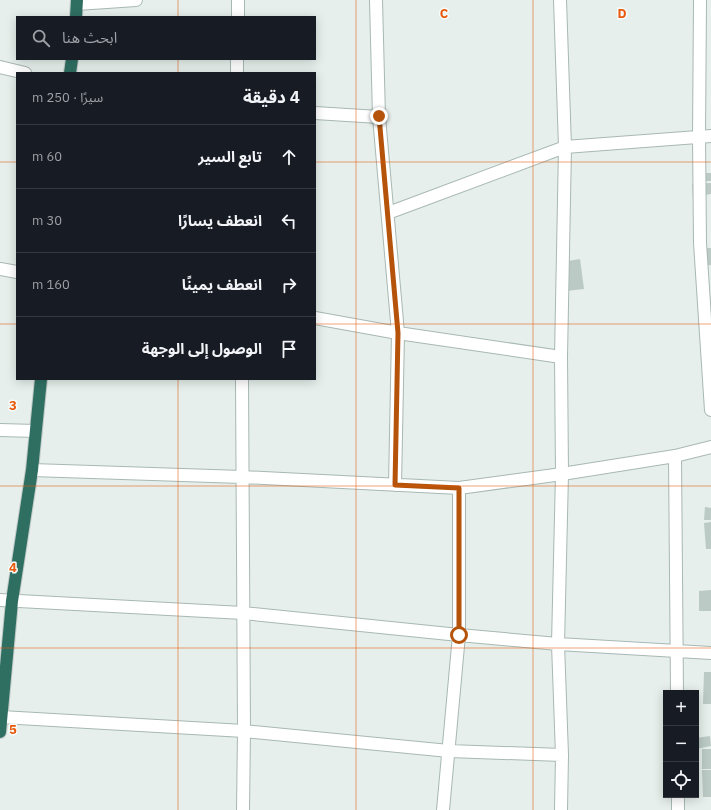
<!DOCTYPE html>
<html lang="ar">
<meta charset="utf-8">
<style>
:root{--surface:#171b24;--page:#20242c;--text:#f1f3f6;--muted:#9ea1a6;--line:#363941}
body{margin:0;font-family:"IBM Plex Sans","Noto Sans Arabic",sans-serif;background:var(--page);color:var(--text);direction:rtl}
.controls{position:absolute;right:12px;bottom:12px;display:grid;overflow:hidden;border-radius:0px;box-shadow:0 2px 10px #0003}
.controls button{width:36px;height:36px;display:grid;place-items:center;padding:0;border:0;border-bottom:1px solid var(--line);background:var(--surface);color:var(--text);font:20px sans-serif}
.stop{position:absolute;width:12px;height:12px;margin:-9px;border:3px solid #b45309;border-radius:50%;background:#fff}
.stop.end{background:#b45309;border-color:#fff;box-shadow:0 1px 4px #0008}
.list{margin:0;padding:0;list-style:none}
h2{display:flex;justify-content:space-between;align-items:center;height:52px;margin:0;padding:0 16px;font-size:17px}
h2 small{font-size:13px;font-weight:400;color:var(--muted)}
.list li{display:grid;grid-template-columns:26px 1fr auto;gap:12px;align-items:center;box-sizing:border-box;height:64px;padding:0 16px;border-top:1px solid var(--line)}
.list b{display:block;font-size:15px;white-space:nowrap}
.list em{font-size:13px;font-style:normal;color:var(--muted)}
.icon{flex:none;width:22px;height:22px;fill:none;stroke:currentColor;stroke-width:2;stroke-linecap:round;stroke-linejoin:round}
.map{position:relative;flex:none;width:711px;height:810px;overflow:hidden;direction:ltr}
.search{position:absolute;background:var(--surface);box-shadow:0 2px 10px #0003;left:16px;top:16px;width:300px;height:44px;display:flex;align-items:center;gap:10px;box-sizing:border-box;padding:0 14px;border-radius:0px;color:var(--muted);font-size:15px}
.panel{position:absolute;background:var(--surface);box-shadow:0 2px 10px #0003;left:16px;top:72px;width:300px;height:308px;border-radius:0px;direction:rtl}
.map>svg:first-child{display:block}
.building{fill:#bbcac4}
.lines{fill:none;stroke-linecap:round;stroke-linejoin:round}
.minor-casing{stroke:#a8b8b2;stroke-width:14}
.highway-casing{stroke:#c2cac8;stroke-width:14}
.minor{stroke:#fff;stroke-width:12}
.highway{stroke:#2f6f62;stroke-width:12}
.route{stroke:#b45309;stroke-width:5}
.grid{fill:none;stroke:#e8590c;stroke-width:1;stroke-opacity:0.55}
.grid-label{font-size:13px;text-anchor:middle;font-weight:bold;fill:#e8590c;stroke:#f7fbf9;stroke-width:3;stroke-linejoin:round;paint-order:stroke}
</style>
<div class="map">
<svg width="711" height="810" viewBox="0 0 711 810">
<rect width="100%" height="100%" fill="#e6efeb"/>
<!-- building -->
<path class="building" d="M 704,173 L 711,173 L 711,181 L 704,181 Z
M 711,183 L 711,194 L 704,195 L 694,214 L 692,184 Z
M 697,248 L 711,248 L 711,265 L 698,266 Z
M 580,259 L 584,289 L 566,291 L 562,262 Z
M 705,507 L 711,508 L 711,520 L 704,520 Z
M 711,522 L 711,549 L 706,549 L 704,523 Z
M 711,590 L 711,611 L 699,611 L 699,591 Z
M 704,672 L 711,672 L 711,704 L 703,704 Z
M 710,736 L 711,746 L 696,749 L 696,738 Z
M 702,749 L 711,749 L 711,769 L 702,769 Z
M 702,770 L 711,770 L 711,797 L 703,797 Z"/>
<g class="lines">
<defs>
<path id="minor" d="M 376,0 L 379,117 L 398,333 L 395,485
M 560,0 L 565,147 L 561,357 L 562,474 L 558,644 L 562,755 L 561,810
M 700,0 L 699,136 L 700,243 L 711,410
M 77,4 L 136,0
M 238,17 L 238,0
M 0,67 L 25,73
M 237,73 L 237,59
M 315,113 L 379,117
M 388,213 L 565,147 L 711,136
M 0,269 L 17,272
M 315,318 L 398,333 L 561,357
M 242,379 L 244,731 L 243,810
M 0,430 L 36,431
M 675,456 L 677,693
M 32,470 L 242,477 L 459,488 L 562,474 L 675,456 L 711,447
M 0,600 L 243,613 L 459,635 L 558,644 L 711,653
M 1,717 L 244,731 L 449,751 L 562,755
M 678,795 L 678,810
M 443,810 L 459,635 L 459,488"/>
<path id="highway" d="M 76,17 L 77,0
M 70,73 L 72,59
M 0,732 L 12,601 L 32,470 L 41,379"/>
</defs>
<!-- minor casing -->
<use href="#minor" class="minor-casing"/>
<!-- highway casing -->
<use href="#highway" class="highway-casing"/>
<!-- minor -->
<use href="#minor" class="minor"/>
<!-- highway -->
<use href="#highway" class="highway"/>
</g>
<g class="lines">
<!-- route -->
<path class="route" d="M 379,116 L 398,333 L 395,485 L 459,488 L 459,635"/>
</g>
<!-- grid -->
<path class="grid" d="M 178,0 L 178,17M 356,0 L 356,810M 533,0 L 533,810M 178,59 L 178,73M 0,162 L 17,162M 315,162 L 711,162M 0,324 L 17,324M 315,324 L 711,324M 178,379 L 178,810M 0,486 L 711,486M 0,648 L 711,648"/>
<g class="grid-label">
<text x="444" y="18">C</text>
<text x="622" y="18">D</text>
<text x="13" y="410">3</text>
<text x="13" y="572">4</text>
<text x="13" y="734">5</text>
</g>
</svg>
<div class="controls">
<button>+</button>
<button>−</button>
<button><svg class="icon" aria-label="locate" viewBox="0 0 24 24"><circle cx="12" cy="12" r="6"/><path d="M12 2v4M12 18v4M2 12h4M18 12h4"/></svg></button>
</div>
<div class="stop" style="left:459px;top:635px"></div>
<div class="stop end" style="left:379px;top:116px"></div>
<div class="search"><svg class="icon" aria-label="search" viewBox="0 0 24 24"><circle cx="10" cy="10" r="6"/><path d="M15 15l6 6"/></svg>ابحث هنا</div>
<section class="panel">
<h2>4 دقيقة<small>سيرًا · 250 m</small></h2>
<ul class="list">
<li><svg class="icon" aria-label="ahead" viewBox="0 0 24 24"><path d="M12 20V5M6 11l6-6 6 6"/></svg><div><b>تابع السير</b></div><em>60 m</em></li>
<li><svg class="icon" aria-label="left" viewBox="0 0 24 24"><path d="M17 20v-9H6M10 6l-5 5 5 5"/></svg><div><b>انعطف يسارًا</b></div><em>30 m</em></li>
<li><svg class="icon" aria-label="right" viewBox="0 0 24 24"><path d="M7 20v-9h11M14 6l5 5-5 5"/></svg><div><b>انعطف يمينًا</b></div><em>160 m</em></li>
<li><svg class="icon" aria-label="arrive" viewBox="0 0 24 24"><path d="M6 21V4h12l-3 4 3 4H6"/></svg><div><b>الوصول إلى الوجهة</b></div></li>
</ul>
</section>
</div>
